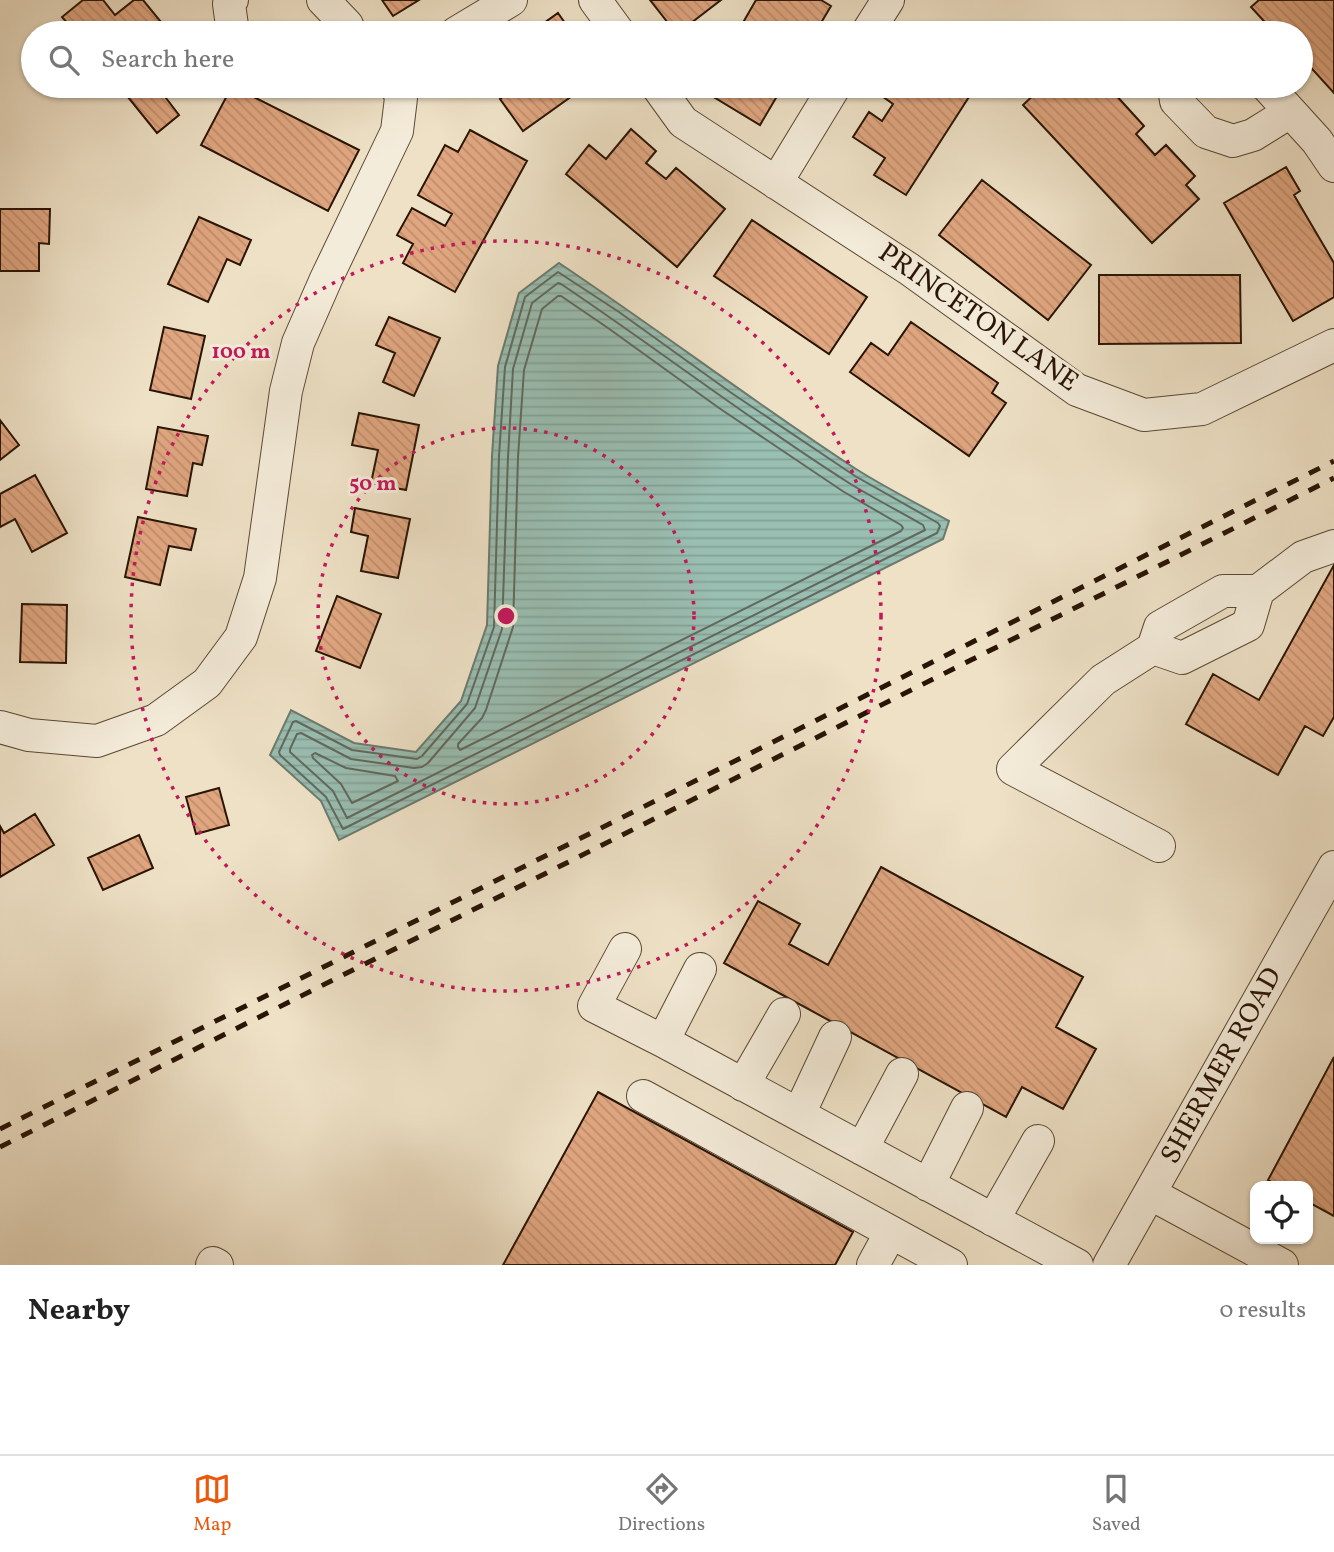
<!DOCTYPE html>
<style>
:root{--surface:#fff;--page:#f6f6f6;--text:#222;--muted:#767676;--line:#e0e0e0;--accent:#ea580c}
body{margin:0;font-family:Vollkorn,serif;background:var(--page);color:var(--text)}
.controls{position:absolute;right:21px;bottom:21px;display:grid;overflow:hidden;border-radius:14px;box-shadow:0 2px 5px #0004}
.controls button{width:63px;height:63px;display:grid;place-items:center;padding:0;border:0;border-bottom:2px solid var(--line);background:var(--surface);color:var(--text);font:35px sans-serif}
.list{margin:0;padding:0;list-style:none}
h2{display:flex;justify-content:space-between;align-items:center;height:91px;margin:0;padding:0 28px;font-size:30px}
h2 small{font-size:23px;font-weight:400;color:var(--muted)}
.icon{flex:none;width:38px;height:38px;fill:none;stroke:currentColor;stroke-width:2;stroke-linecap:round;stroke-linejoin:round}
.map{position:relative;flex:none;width:1334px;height:1265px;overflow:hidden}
.search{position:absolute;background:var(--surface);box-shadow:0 2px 5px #0004;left:21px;right:21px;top:21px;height:77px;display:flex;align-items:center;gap:18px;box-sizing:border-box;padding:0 24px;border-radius:38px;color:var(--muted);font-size:26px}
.sheet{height:189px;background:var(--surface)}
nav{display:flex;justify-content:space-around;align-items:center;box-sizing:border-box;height:98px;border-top:2px solid var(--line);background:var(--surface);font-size:19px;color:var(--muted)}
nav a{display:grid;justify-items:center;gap:4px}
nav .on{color:var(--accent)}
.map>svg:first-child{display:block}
.water{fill:url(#water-rules);stroke:#6c7a6d;stroke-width:2}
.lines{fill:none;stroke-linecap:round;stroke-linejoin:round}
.shore{stroke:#61695c;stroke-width:2}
.building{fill:url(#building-back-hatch);stroke:#291405;stroke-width:2}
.minor-casing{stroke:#5a4735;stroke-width:34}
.minor{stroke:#f4ecda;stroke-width:32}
.rail{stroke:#291405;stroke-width:5;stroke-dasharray:12 12;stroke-linecap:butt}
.ring{fill:none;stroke:#c2185b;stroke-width:3.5;stroke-dasharray:3.5 7}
.labels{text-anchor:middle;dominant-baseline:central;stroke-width:6;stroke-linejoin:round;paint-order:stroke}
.street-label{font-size:28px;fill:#291405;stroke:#f4ecda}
.centre{fill:#c2185b;stroke:#f4ecda;stroke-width:3.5}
.ring-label{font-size:21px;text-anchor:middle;font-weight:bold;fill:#c2185b;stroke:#f4ecda;stroke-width:6;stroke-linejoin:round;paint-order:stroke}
</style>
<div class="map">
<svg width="1334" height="1265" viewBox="0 0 1334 1265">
<defs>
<pattern id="water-rules" width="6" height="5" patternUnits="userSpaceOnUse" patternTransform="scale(1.75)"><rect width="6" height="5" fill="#99beb2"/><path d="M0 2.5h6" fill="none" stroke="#84a298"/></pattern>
<pattern id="building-back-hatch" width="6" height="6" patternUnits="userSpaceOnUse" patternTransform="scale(1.75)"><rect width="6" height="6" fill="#e0a680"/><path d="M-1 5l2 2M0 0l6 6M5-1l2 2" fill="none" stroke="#c08e6d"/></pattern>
</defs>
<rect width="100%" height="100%" fill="#eee1c6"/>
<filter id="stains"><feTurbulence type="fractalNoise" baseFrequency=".00286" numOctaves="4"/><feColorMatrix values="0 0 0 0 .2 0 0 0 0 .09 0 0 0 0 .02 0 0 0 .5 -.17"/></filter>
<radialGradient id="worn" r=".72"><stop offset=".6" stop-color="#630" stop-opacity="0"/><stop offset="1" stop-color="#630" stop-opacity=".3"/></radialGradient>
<!-- water -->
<path class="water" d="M 559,263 C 659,330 755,403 856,469 C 886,488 918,504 949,521 L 943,539 L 339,840 L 321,801 L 270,755 L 291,710 L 354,743 L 416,752 L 461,701 L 487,625 L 492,456 L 498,366 L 519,293 Z"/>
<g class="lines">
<!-- shore -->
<path class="shore" d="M 558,272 L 619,312 L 730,392 L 855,476 L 938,523 L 940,526 L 937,533 L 343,829 L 326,797 L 280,755 L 279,752 L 293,722 L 296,721 L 352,750 L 417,759 L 422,756 L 467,704 L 494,627 L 499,456 L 505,367 L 525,297 Z
M 558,283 L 561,284 C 658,349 751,421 849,483 C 873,498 899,511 923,525 L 925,530 L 347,818 L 333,791 L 290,752 L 290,749 L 297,734 L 301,733 L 351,759 L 414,768 L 422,767 L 428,763 L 475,708 L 502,629 L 508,457 L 513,369 L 532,303 Z
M 558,296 L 561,296 L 608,328 L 719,408 L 844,492 L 901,525 L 903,528 L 901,531 L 460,750 L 458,747 L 458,744 L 482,718 L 486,710 L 513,627 L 518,457 L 524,370 L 542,309 Z
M 315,753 L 346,768 L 395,776 L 398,781 L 352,803 L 341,784 L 313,758 L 312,755 Z"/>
</g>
<!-- building -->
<path class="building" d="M 83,0 L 103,0 L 115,15 L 134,0 L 143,0 L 170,33 L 76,33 L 62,17 Z
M 382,0 L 419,0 L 393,16 Z
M 650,0 L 721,0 L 678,33 L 676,33 Z
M 756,0 L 821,0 L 831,6 L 815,33 L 737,33 Z
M 1259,0 L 1334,0 L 1334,93 L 1305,61 L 1302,63 L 1301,62 L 1301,33 L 1275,33 L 1251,7 Z
M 558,13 L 572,33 L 530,33 Z
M 119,86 L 181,86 L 166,98 L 179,115 L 157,133 Z
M 232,86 L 359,150 L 328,211 L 201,145 Z
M 518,86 L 586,86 L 523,131 L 500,99 Z
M 705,86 L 783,86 L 760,125 L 702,90 Z
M 884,86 L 976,86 L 906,195 L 874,175 L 885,158 L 853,137 L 869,112 L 882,121 L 893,104 L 879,94 Z
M 1043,86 L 1112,86 L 1116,91 L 1114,93 L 1144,126 L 1136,134 L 1155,155 L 1166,145 L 1195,176 L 1186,185 L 1199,199 L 1152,243 L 1023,105 Z
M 631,129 L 656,151 L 646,163 L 666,179 L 676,168 L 725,209 L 677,267 L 566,174 L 589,145 L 606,159 Z
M 470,130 L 527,161 L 455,292 L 403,263 L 413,244 L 397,235 L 412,208 L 445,226 L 452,214 L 418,195 L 445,145 L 458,152 Z
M 1286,167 L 1300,191 L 1294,195 L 1334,263 L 1334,297 L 1293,321 L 1224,203 Z
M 982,180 L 1091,265 L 1048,320 L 939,235 Z
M 0,209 L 50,209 L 49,244 L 39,243 L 39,271 L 0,271 Z
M 199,217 L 251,240 L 240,265 L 227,259 L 208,302 L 168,284 Z
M 752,220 L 867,297 L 829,354 L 714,276 Z
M 1099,275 L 1240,275 L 1241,343 L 1099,344 Z
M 389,317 L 440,338 L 414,396 L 383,382 L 395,353 L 376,345 Z
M 911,322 L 998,383 L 992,393 L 1006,403 L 969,456 L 850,372 L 871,343 L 888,355 Z
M 164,327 L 205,336 L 191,399 L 150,390 Z
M 359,413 L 419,425 L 406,490 L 371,483 L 378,450 L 352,445 Z
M 0,420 L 19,445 L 0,460 Z
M 158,427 L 208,436 L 202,465 L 193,463 L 187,496 L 146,489 Z
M 35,475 L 67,533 L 32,552 L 15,519 L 0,527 L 0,494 Z
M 355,508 L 410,519 L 398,578 L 361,571 L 368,536 L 351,532 Z
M 138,517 L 196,529 L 191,550 L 169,546 L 160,585 L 125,577 Z
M 1334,565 L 1334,717 L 1323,736 L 1305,726 L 1278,775 L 1186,724 L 1213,674 L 1259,700 Z
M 337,596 L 381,614 L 360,668 L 316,651 Z
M 22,604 L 67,605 L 66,663 L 20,662 Z
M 219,788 L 229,825 L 196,834 L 186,797 Z
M 35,814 L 54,845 L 0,877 L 0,826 L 4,833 Z
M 139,835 L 153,868 L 103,890 L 88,858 Z
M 881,867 L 1083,977 L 1056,1027 L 1096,1049 L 1063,1109 L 1022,1087 L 1006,1117 L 724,963 L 758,901 L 800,924 L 789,944 L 828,965 Z
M 1334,1057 L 1334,1216 L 1308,1202 L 1308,1186 L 1279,1186 L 1268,1180 Z
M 598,1092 L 853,1232 L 835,1265 L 503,1265 Z"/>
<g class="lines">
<defs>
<path id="minor" d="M 232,0 L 229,4 L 233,33
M 323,0 L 347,25 L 350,33
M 595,0 L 619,33
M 456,33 L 511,0
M 867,33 L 888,0
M 657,86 L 683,122 L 909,269 L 1077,390 L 1144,415 L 1202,409 L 1334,345
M 1174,86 L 1176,101 L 1206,132 L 1233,141 L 1253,135 L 1290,112
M 1267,86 L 1317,141 L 1334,166
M 776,183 L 835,86
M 1153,648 L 1182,658 L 1248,625 L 1258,591 L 1303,557 L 1334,546
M 0,727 L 29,735 L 97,741 L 156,720 L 207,683 L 241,637 L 260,578 L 286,391 L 298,343 L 326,279 L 397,131 L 401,98 L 397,86
M 1159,846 L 1013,769 L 1103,680 L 1153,648 L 1160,627 L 1223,591 L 1258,591
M 625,949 L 594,1006 L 663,1041
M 700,969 L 663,1041 L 1077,1265
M 743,1085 L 784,1014
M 643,1096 L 951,1265
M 799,1114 L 835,1037
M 862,1149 L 902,1074
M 928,1185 L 967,1108
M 1151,1194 L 1282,1265
M 993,1220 L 1038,1141
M 212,1265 L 213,1263 L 217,1265
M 873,1265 L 891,1232
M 1109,1265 L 1334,867"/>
</defs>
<!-- minor casing -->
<use href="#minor" class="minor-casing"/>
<!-- minor -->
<use href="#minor" class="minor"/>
<!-- rail -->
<path class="rail" d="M 0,1129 L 1334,461
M 0,1147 L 1334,478"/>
</g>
<!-- distance rings -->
<g class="ring">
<circle cx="506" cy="616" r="188"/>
<circle cx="506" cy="616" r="375"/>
</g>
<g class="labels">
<!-- street labels -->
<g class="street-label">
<text transform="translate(978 318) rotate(35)">PRINCETON LANE</text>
<text transform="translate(1222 1066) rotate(-61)">SHERMER ROAD</text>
</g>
</g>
<circle cx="506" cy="616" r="10" class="centre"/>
<g class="ring-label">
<text x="241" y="358">100 m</text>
<text x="373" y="490">50 m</text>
</g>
<rect width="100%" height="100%" filter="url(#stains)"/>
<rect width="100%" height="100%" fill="url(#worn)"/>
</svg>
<div class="controls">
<button><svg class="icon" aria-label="locate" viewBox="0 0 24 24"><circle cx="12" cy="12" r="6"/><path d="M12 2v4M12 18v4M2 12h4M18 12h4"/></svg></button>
</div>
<div class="search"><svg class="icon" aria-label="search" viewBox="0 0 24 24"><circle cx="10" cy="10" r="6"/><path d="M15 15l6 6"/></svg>Search here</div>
</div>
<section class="sheet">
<h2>Nearby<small>0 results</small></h2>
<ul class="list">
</ul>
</section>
<nav>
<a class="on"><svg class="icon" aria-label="map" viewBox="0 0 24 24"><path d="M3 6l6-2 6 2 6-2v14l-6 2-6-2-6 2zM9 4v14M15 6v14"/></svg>Map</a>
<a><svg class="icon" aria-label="directions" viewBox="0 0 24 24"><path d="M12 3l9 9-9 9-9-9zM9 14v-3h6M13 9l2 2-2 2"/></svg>Directions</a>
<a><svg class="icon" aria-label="saved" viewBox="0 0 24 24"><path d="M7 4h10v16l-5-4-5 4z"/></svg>Saved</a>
</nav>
